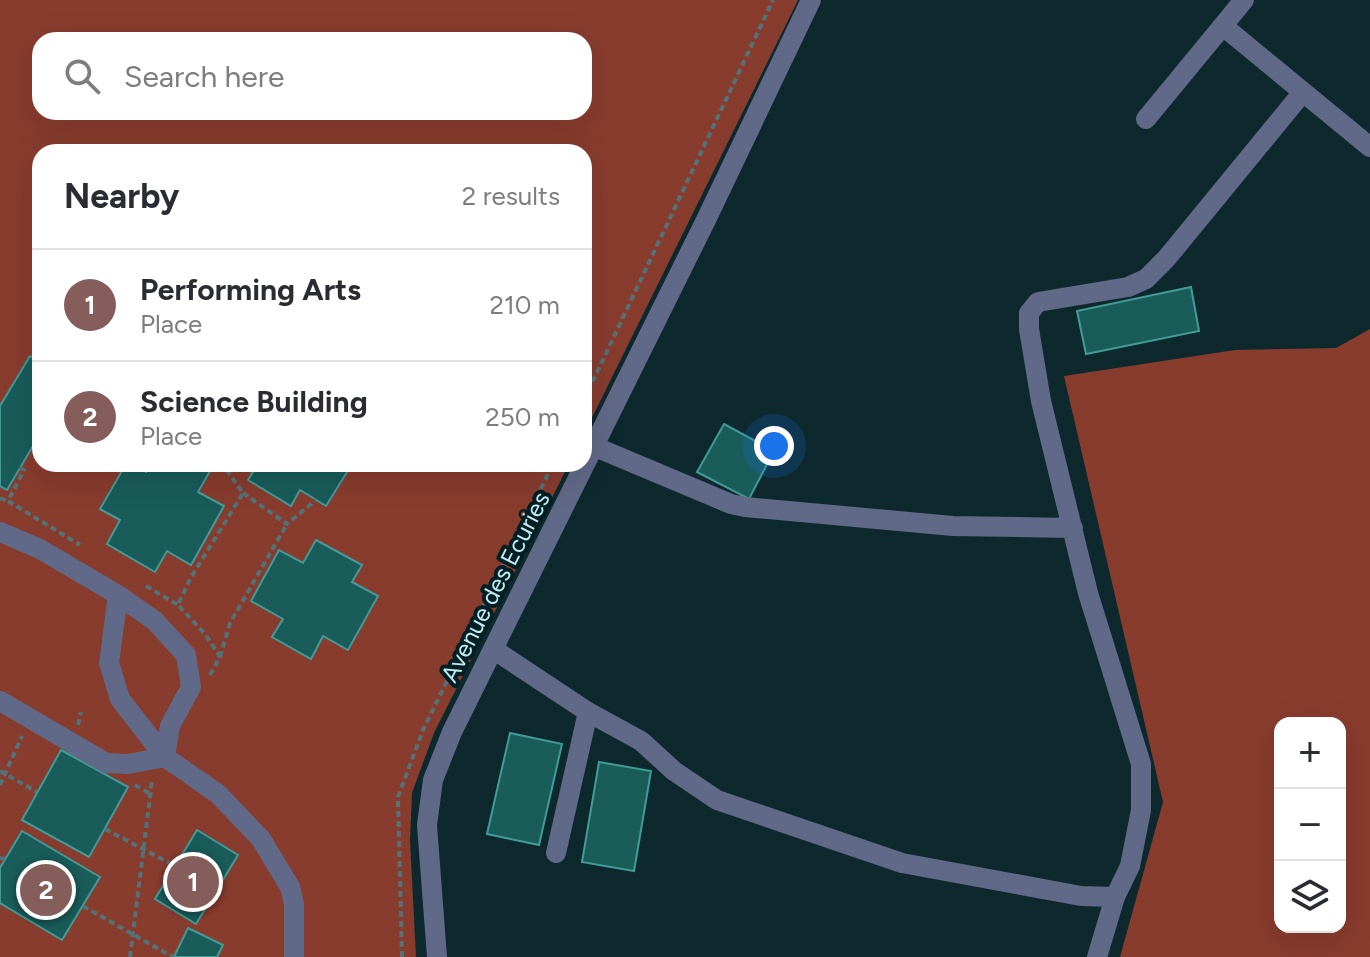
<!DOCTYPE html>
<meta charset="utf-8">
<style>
:root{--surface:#fff;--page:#f7f7f7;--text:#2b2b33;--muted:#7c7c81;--line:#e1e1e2;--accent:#855e5b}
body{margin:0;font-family:Figtree,sans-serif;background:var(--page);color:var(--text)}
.controls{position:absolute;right:24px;bottom:24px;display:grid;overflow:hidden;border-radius:16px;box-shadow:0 8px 32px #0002}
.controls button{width:72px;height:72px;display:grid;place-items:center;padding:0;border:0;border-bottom:2px solid var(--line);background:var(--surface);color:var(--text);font:40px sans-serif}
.you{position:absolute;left:774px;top:446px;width:28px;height:28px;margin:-20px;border:6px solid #fff;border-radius:50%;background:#1a73e8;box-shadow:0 0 0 12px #1a73e833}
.badge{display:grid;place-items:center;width:52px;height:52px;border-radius:50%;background:var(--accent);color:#fff;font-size:26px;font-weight:700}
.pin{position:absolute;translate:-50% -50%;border:4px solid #fff;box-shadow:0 2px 8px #0006}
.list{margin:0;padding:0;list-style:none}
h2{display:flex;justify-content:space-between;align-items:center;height:104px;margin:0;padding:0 32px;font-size:34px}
h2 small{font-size:26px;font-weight:400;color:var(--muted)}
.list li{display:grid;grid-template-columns:52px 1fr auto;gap:24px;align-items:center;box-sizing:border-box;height:112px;padding:0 32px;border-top:2px solid var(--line)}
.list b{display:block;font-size:30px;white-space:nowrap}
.list p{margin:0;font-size:26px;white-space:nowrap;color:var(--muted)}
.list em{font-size:26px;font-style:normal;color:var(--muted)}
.icon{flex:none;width:44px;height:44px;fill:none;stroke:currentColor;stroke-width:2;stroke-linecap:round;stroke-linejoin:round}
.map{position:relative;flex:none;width:1370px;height:957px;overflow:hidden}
.search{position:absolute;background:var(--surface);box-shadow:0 8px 32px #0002;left:32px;top:32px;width:560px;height:88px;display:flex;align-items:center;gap:20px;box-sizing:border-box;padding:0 28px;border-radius:24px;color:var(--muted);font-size:30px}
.panel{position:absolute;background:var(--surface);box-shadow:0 8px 32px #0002;left:32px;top:144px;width:560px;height:328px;border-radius:24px}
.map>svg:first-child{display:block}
.forest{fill:#883c2e;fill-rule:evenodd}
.building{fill:#195c5a;stroke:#429b98;stroke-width:2}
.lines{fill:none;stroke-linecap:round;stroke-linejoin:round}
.path{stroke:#537379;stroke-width:4;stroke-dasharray:6 4;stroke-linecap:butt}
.minor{stroke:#616988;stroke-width:20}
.labels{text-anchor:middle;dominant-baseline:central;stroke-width:8;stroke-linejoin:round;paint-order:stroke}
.street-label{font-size:24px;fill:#c2eaf2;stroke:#041f24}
</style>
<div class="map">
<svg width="1370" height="957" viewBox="0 0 1370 957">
<rect width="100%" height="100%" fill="#0e292e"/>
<!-- forest -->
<path class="forest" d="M 0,0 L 798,0 L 584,434 L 584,152 L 40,152 L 40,464 L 569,464 L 434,733 L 412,793 L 410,840 L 416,957 L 0,957 ZM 40,40 L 584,40 L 584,112 L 40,112 Z
M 1370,329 L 1370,957 L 1120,957 L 1163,802 L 1064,376 L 1235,350 L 1336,348 ZM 1280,723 L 1340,723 L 1340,927 L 1280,927 Z"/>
<!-- building -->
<path class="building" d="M 1191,287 L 1199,331 L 1086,354 L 1077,311 Z
M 30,356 L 40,362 L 40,434 L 7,490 L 0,486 L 0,406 Z
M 724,424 L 774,451 L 749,499 L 697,472 Z
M 126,464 L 132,464 L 146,472 L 151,464 L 214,464 L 198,492 L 224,506 L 191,565 L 167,551 L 155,572 L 107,544 L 120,520 L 100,509 Z
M 258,464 L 352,464 L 326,506 L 300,490 L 291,506 L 248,480 Z
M 316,540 L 362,565 L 352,582 L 378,596 L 348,650 L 323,636 L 311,659 L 272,637 L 283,619 L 251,601 L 279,550 L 303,563 Z
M 510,733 L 562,744 L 539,845 L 487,834 Z
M 61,750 L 128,787 L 89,857 L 22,820 Z
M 599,762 L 651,771 L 634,871 L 582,862 Z
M 197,830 L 238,855 L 196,924 L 155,899 Z
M 22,831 L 100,877 L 62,940 L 0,903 L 0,868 Z
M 188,928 L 223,945 L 217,957 L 174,957 Z"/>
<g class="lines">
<!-- path -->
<path class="path" d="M 584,400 L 773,0
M 20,467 L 24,470 L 8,501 L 80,545
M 243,493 L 287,524 L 316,500
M 0,498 L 8,501
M 146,586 L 178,605
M 220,657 L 230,623 L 287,524
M 210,675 L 220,657 L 206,635 L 178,605 L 190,579 L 243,493 L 226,469 L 229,464
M 78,725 L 81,712
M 0,771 L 37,792
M 0,785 L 22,736
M 135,785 L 150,794
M 105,829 L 175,866
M 0,858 L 5,859
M 83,906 L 173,957
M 130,957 L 152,781
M 402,957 L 398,797 L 423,730 L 553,464"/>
<!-- minor -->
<path class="minor" d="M 1223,26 L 1370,147
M 1146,119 L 1244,0
M 593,446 L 731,504 L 745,507 L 953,526 L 1073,528
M 0,532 L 40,549 L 118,595 L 155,621 L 186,655 L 191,687 L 170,726 L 165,757
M 118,595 L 109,663 L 120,699 L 165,757 L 218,794 L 261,839 L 290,887 L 294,904 L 294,957
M 493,649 L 588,712 L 641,741 L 674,771 L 717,800 L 902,863 L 1081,896 L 1115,897 L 1130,866 L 1141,810 L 1141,764 L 1088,593 L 1041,401 L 1029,329 L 1029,313 L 1038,302 L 1128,287 L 1146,279 L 1166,259 L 1303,92
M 0,701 L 106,763 L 128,764 L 165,757
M 556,853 L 588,712
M 437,957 L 427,825 L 433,780 L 452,732 L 705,222 L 811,0
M 1097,957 L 1115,897"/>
</g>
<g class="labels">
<!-- street labels -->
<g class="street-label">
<text transform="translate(495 587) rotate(-63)">Avenue des Ecuries</text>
</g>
</g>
</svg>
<div class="controls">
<button>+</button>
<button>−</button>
<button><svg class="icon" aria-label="layers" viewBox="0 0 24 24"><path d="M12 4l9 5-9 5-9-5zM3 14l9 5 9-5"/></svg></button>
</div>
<div class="you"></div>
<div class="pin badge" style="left:193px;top:882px">1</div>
<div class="pin badge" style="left:46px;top:890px">2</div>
<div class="search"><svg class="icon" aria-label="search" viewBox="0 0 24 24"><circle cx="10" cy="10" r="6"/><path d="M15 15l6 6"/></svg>Search here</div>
<section class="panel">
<h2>Nearby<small>2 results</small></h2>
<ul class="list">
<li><span class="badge">1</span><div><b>Performing Arts</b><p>Place</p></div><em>210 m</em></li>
<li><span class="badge">2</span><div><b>Science Building</b><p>Place</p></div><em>250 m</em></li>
</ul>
</section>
</div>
